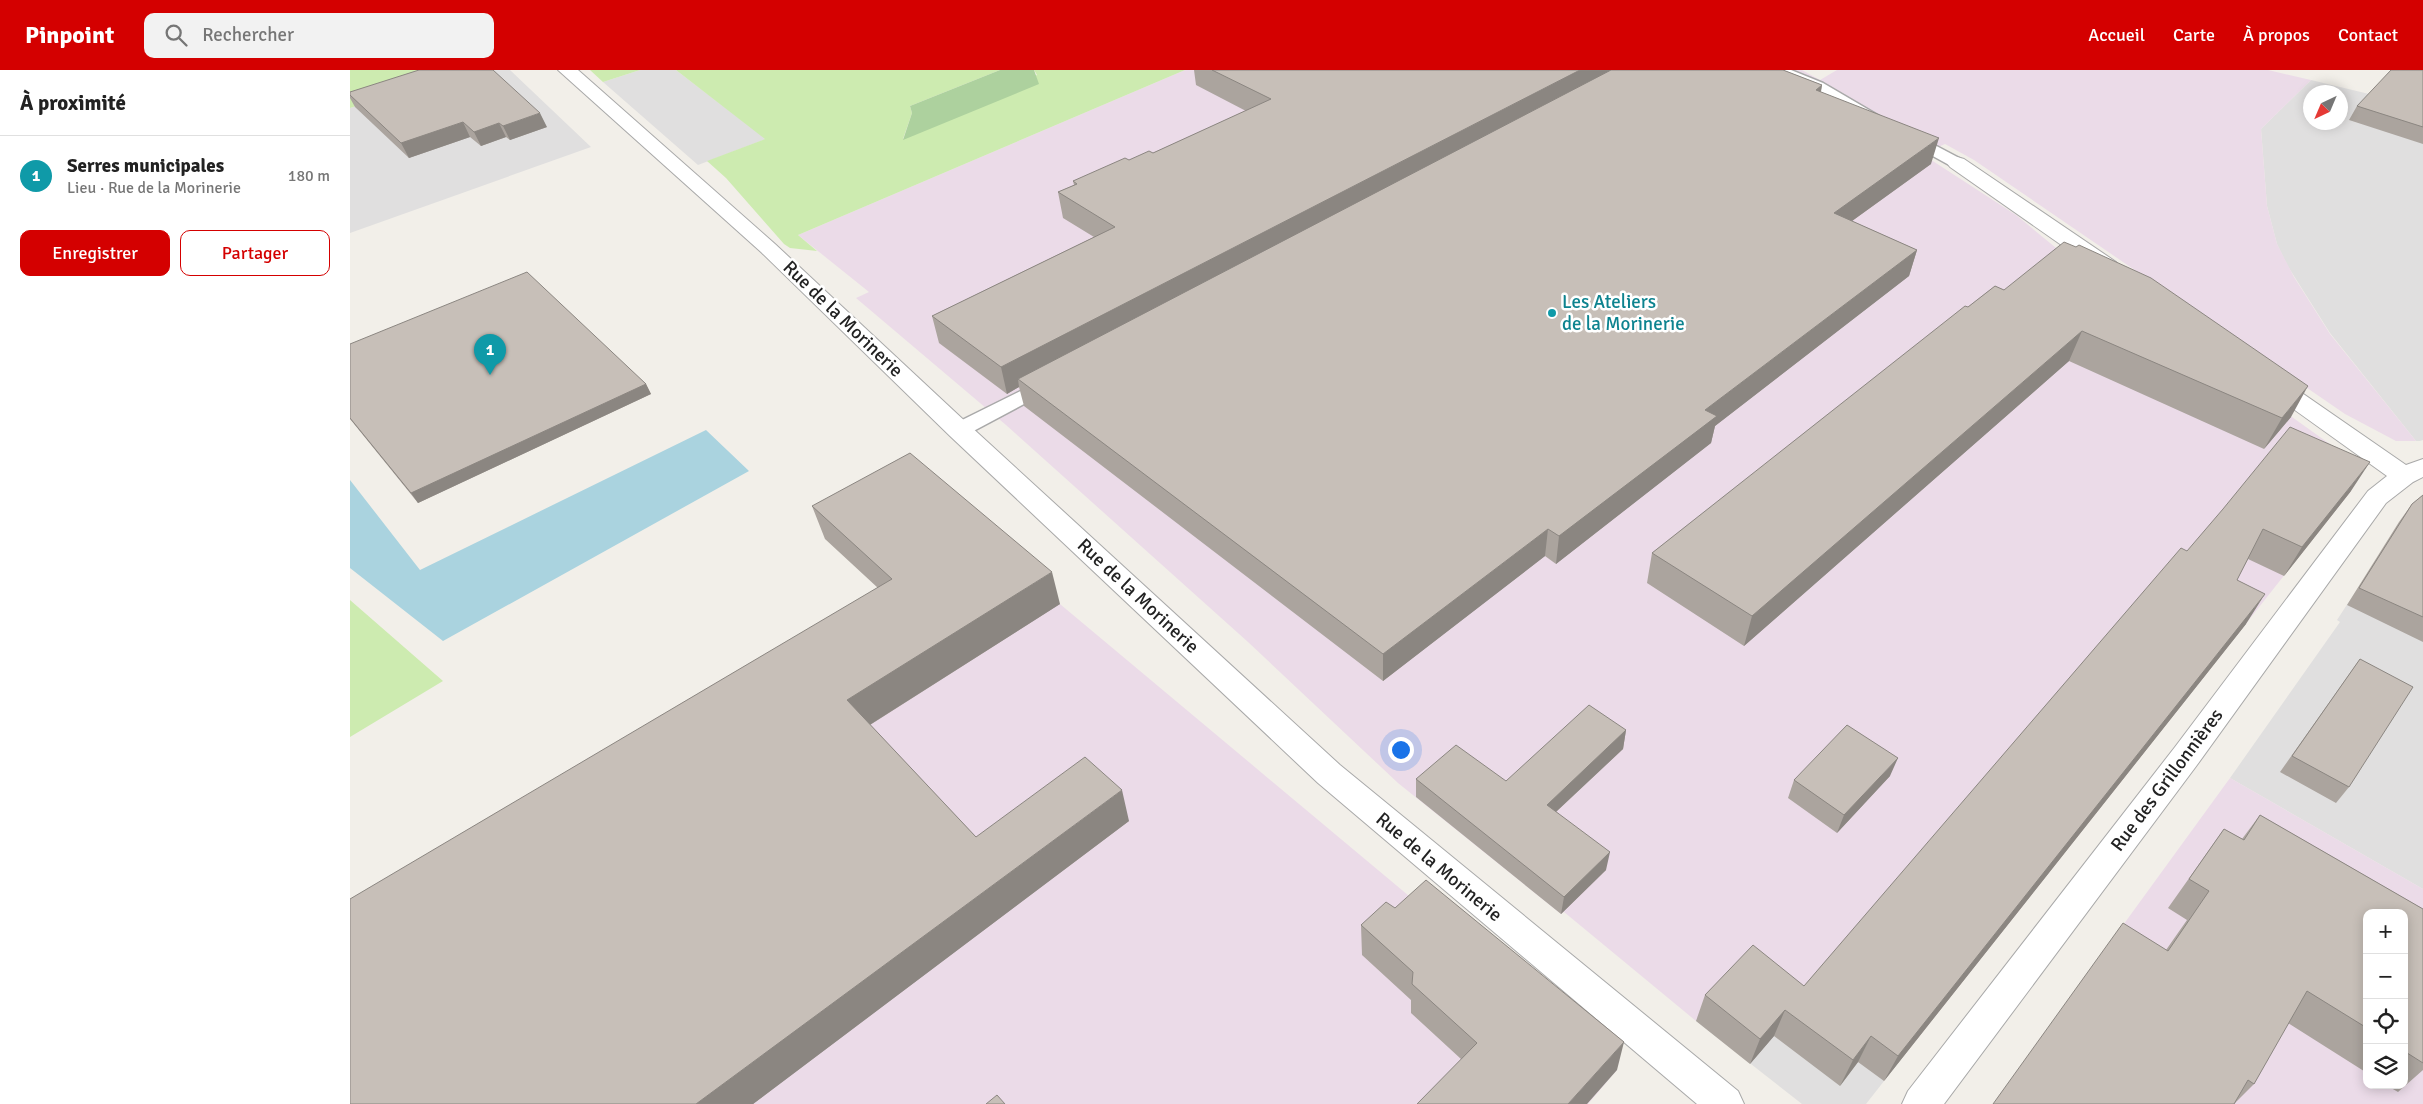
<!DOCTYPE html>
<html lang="fr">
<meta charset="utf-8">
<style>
:root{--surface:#fff;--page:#f2f2f2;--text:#222;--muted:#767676;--line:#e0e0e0;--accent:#d40000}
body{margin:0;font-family:Signika,sans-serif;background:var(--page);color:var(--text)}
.controls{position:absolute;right:15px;bottom:15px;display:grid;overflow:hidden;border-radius:10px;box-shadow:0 2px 12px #0003}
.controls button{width:45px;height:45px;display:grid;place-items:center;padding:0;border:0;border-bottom:1px solid var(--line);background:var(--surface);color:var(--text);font:25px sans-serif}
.compass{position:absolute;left:1953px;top:15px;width:45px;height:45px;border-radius:50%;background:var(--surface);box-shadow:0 2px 12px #0003;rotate:224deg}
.you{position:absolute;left:1050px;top:679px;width:18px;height:18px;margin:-12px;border:4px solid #fff;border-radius:50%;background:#1a73e8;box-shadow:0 0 0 8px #1a73e833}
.badge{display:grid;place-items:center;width:32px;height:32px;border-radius:50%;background:var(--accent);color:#fff;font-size:16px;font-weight:700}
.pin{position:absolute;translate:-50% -41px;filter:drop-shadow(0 1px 2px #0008)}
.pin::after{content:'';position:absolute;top:26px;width:18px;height:15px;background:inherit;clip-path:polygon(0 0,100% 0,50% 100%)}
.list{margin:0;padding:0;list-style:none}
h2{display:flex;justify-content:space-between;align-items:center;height:65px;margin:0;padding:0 20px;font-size:21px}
h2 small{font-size:16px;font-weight:400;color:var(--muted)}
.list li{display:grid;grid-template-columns:32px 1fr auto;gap:15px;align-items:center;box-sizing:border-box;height:80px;padding:0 20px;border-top:1px solid var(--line)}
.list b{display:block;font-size:19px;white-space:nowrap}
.list p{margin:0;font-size:16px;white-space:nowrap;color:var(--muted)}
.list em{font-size:16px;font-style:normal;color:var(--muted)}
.actions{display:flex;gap:10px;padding:15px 20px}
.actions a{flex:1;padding:11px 0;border:1px solid var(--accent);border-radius:10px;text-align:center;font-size:18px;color:var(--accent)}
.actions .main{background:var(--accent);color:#fff}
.icon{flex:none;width:28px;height:28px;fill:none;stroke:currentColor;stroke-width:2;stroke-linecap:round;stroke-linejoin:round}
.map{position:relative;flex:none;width:2073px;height:1034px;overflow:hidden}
header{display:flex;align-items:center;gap:30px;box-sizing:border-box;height:70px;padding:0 25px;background:var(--accent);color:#fff}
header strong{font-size:24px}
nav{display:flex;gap:28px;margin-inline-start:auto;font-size:18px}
.search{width:350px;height:45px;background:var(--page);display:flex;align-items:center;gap:12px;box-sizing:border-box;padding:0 18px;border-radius:10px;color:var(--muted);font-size:19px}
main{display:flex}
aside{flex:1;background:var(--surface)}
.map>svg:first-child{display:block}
.residential{fill:#e0dfdf;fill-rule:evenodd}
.industrial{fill:#ebdbe8;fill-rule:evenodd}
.grass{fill:#cdebb0}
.forest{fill:#add19e}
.water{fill:#aad3df}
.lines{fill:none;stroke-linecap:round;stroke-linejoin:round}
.lane-casing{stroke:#a9a9a9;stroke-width:3}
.street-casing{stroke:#a9a9a9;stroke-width:2}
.lane{fill:#fff;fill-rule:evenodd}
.street{fill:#fff;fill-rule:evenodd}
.wall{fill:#aba49e}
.shaded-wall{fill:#8b8681}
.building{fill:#c7bfb8;stroke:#8b8681}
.culture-dot{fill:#0f9aa8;stroke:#fff;stroke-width:2}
.labels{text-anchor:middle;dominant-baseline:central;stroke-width:5;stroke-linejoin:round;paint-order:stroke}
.culture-label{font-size:19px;fill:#0d838f;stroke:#fff;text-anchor:start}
.street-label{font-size:19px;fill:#222;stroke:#fff}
</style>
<header>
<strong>Pinpoint</strong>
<div class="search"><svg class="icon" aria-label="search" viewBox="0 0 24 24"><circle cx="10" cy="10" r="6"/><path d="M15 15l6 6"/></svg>Rechercher</div>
<nav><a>Accueil</a><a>Carte</a><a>À propos</a><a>Contact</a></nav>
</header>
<main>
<aside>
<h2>À proximité<small></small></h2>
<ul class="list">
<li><span class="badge" style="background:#0f9aa8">1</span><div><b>Serres municipales</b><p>Lieu · Rue de la Morinerie</p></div><em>180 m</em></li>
</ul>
<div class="actions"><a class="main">Enregistrer</a><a>Partager</a></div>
</aside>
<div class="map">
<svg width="2073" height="1034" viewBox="0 0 2073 1034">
<rect width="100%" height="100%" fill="#f2efe9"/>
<!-- residential -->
<path class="residential" d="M 119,0 L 160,0 L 241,77 L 0,163 L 0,38 Z
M 290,0 L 326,0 L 416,69 L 348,95 L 253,12 Z
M 1961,10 L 2073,37 L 2073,370 L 2070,371 L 2066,371 L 1980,263 L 1937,195 L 1927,174 L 1917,136 L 1911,59 ZM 1960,22 L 1990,22 L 1990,52 L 1960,52 Z
M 2073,449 L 2073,819 L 1880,708 L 1990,552 L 1987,550 L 2028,487 Z
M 1346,951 L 1560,978 L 1516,1034 L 1452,1034 Z"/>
<!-- industrial -->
<path class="industrial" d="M 835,0 L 1452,0 L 1470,10 L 1487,0 L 1918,0 L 1961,10 L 1911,59 L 1917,136 L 1927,174 L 1944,207 L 1980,264 L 2066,371 L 2046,371 L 1995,344 L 1624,90 L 1595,74 L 1572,84 L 1666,145 L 1711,182 L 1984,377 L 2001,421 L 1560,978 L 1363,933 L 1346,951 L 1214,842 L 1211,844 L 1048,713 L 898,572 L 656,355 L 506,228 L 519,222 L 448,165 Z
M 649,483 L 1267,1000 L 1238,1034 L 0,1034 Z
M 1880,708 L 2073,819 L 2073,1034 L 1643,1034 ZM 2017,843 L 2054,843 L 2054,1015 L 2017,1015 Z"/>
<!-- grass -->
<path class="grass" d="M 0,0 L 119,0 L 0,38 Z
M 240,0 L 290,0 L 253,12 Z
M 326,0 L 650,0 L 560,36 L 562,43 L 553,69 L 687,5 L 684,0 L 835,0 L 448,165 L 467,181 L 440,178 L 434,174 L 376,108 L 357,91 L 415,69 Z
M 0,530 L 93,611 L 0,667 Z"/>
<!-- forest -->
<path class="forest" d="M 650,0 L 684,0 L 689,14 L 553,70 L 562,43 L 560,36 Z"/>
<!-- water -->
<path class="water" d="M 356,360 L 399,401 L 93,571 L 0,498 L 0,410 L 70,500 Z"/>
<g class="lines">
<defs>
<path id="lane" d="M 1421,0 L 1441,0 L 1473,13 L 1531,47 L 1523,52 L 1518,50 L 1463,19 L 1423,3 Z
M 1558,61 L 1613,90 L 1615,93 L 1613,96 L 1601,96 L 1552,69 L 1550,66 Z
M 699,307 L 706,309 L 709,313 L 706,317 L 616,365 L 609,366 L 602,365 L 599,360 L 602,355 Z"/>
<path id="street" d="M 208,0 L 228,0 L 425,174 L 618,354 L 990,695 L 1388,1021 L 1394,1034 L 1347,1034 L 968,713 L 600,366 L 411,182 Z
M 1607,87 L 1614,89 L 1766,192 L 1769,197 L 1766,202 L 1758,203 L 1750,202 L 1600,97 L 1597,93 L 1600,89 Z
M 1918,303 L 1926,305 L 2056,395 L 2073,389 L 2073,407 L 2063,412 L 2036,433 L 1847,695 L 1594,1034 L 1552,1034 L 1558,1021 L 1825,677 L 2018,421 L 2037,406 L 1910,315 L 1906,310 L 1910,305 Z"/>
</defs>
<!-- lane casing -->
<use href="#lane" class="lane-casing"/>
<!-- street casing -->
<use href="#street" class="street-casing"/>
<!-- lane -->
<use href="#lane" class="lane"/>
<!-- street -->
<use href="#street" class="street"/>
</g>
<!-- wall -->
<path class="wall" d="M 844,0 L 1433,0 L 1472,15 L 1471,22 L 1581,94 L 1502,151 L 1567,180 L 1559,206 L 1365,356 L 1361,373 L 1206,494 L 1195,486 L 1033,611 L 674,336 L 669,317 L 657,324 L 589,273 L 582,246 L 744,167 L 713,148 L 708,122 L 724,115 L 723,111 L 779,90 L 803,83 L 896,41 L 846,15 Z
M 2073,0 L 2073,74 L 1999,50 L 2007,36 Z
M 0,22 L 197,57 L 160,70 L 156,67 L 131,76 L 120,67 L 59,88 L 5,37 L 0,28 Z
M 1645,216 L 1941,347 L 1914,379 L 1719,291 L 1394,576 L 1297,513 L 1302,483 L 1618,237 Z
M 0,274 L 296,314 L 301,324 L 68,433 L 0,349 Z
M 2001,421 L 1934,506 L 1898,489 L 1887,510 L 1896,554 L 1534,1011 L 1508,992 L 1490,1016 L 1424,966 L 1400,994 L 1346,951 L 1355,925 L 1454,916 L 1837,481 Z
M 2073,425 L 2073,572 L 1997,535 L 2049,452 L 2062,434 Z
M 462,436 L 710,534 L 520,655 L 626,767 L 779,751 L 403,1034 L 0,1034 L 528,518 L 475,469 Z
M 2010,589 L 1999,717 L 1986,733 L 1930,702 Z
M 1276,660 L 1273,679 L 1206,742 L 1256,800 L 1211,844 L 1066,727 L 1066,709 L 1156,711 Z
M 1540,706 L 1487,763 L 1438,728 L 1444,710 Z
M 1910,745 L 2073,839 L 2073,1000 L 2048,1022 L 2036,1015 L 2054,1015 L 2054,843 L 2017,843 L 2017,1003 L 1938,953 L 1904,1014 L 1884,1034 L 1643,1034 L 1816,880 L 1837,850 L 1818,838 L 1874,759 L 1892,769 Z
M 1011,855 L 1267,1000 L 1111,989 L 1061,943 L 1061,930 L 1012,885 Z"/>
<!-- shaded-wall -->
<path class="shaded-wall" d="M 1230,0 L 1274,0 L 668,309 L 669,317 L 657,324 L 651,297 Z
M 1472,15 L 1467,40 L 1466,20 Z
M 190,43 L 197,57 L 160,70 L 153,56 Z
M 113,52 L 120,67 L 59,88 L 51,73 Z
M 149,53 L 156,67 L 131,76 L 124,62 Z
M 1589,68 L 1581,94 L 1477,169 L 1484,143 Z
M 1567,180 L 1559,206 L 1365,356 L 1361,373 L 1206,494 L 1209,466 L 1355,340 Z
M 1732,261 L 1719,291 L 1394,576 L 1402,546 Z
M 296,314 L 301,324 L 68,433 L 61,423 Z
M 1958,316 L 1941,347 L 1914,379 L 1932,348 Z
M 2020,392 L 2001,421 L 1934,506 L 1952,477 Z
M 1198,459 L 1195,486 L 1033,611 L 1033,584 Z
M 702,502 L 710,534 L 510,661 L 497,630 Z
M 1915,524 L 1896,554 L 1534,1011 L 1548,986 Z
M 1276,660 L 1273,679 L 1194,753 L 1197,735 Z
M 1548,688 L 1540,706 L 1487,763 L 1494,745 Z
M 772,720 L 779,751 L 403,1034 L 346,1034 Z
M 1260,782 L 1256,800 L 1211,844 L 1214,827 Z
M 1435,940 L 1424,966 L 1400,994 L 1410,969 Z
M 1521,966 L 1508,992 L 1490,1016 L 1503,990 Z
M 1274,972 L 1267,1000 L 1237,1034 L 1218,1034 Z"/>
<!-- building -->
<path class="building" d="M 69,0 L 143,0 L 190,43 L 153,56 L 149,53 L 124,62 L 113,52 L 51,73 L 0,25 L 0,22 Z
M 862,0 L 1230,0 L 651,297 L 582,246 L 765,157 L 708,122 L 727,114 L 723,111 L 775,88 L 779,90 L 799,81 L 803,83 L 921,29 Z
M 1261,0 L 1433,0 L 1472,15 L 1466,20 L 1589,68 L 1484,143 L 1567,180 L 1355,340 L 1367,346 L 1209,466 L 1198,459 L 1033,584 L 668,309 Z
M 2041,0 L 2073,0 L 2073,57 L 2007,36 Z
M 1714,172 L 1726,177 L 1729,175 L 1801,208 L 1958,316 L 1932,348 L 1732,261 L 1402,546 L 1302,483 L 1615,236 L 1618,237 L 1645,216 L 1654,220 Z
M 177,202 L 296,314 L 61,423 L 0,348 L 0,274 Z
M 1940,357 L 2020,392 L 1952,477 L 1913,459 L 1887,510 L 1915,524 L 1548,986 L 1521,966 L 1503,990 L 1435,940 L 1410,969 L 1355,925 L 1403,875 L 1454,916 L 1831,478 L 1837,481 L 1873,439 Z
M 560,383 L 702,502 L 497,630 L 626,767 L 735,687 L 772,720 L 346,1034 L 0,1034 L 0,829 L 542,509 L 462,436 Z
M 2073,425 L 2073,547 L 2009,518 L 2062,434 Z
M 2010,589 L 2063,617 L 1999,717 L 1942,686 Z
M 1239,635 L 1276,660 L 1197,735 L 1260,782 L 1214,827 L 1066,709 L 1106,675 L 1156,711 Z
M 1497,655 L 1548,688 L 1494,745 L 1444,710 Z
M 1910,745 L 2073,839 L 2073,993 L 2054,981 L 2054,843 L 2017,843 L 2017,958 L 1957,921 L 1904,1014 L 1898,1010 L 1884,1034 L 1643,1034 L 1773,853 L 1818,881 L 1859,821 L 1839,809 L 1874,759 L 1894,770 Z
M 1076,810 L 1274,972 L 1218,1034 L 1067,1034 L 1127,973 L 1062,914 L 1063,902 L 1011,855 L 1036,832 L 1045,838 Z
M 647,1025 L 655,1034 L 636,1034 Z"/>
<!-- markers -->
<circle class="culture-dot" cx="1202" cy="243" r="5"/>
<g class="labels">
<!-- culture labels -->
<g class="culture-label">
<text x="1212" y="232">Les Ateliers<tspan x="1212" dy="22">de la Morinerie</tspan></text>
</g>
<!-- street labels -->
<g class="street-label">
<text transform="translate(493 249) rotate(44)">Rue de la Morinerie</text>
<text transform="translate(788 526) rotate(43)">Rue de la Morinerie</text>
<text transform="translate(1817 710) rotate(-53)">Rue des Grillonnières</text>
<text transform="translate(1089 797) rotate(40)">Rue de la Morinerie</text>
</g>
</g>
</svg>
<div class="controls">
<button>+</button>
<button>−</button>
<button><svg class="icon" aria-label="locate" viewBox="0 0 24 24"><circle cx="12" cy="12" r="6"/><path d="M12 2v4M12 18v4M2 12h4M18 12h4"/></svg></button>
<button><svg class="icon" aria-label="layers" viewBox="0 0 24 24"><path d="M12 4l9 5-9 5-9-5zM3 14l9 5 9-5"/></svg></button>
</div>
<svg class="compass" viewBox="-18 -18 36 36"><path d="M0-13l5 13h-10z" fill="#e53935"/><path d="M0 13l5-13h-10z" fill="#767676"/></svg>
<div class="you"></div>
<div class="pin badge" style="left:140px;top:305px;background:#0f9aa8">1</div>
</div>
</main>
